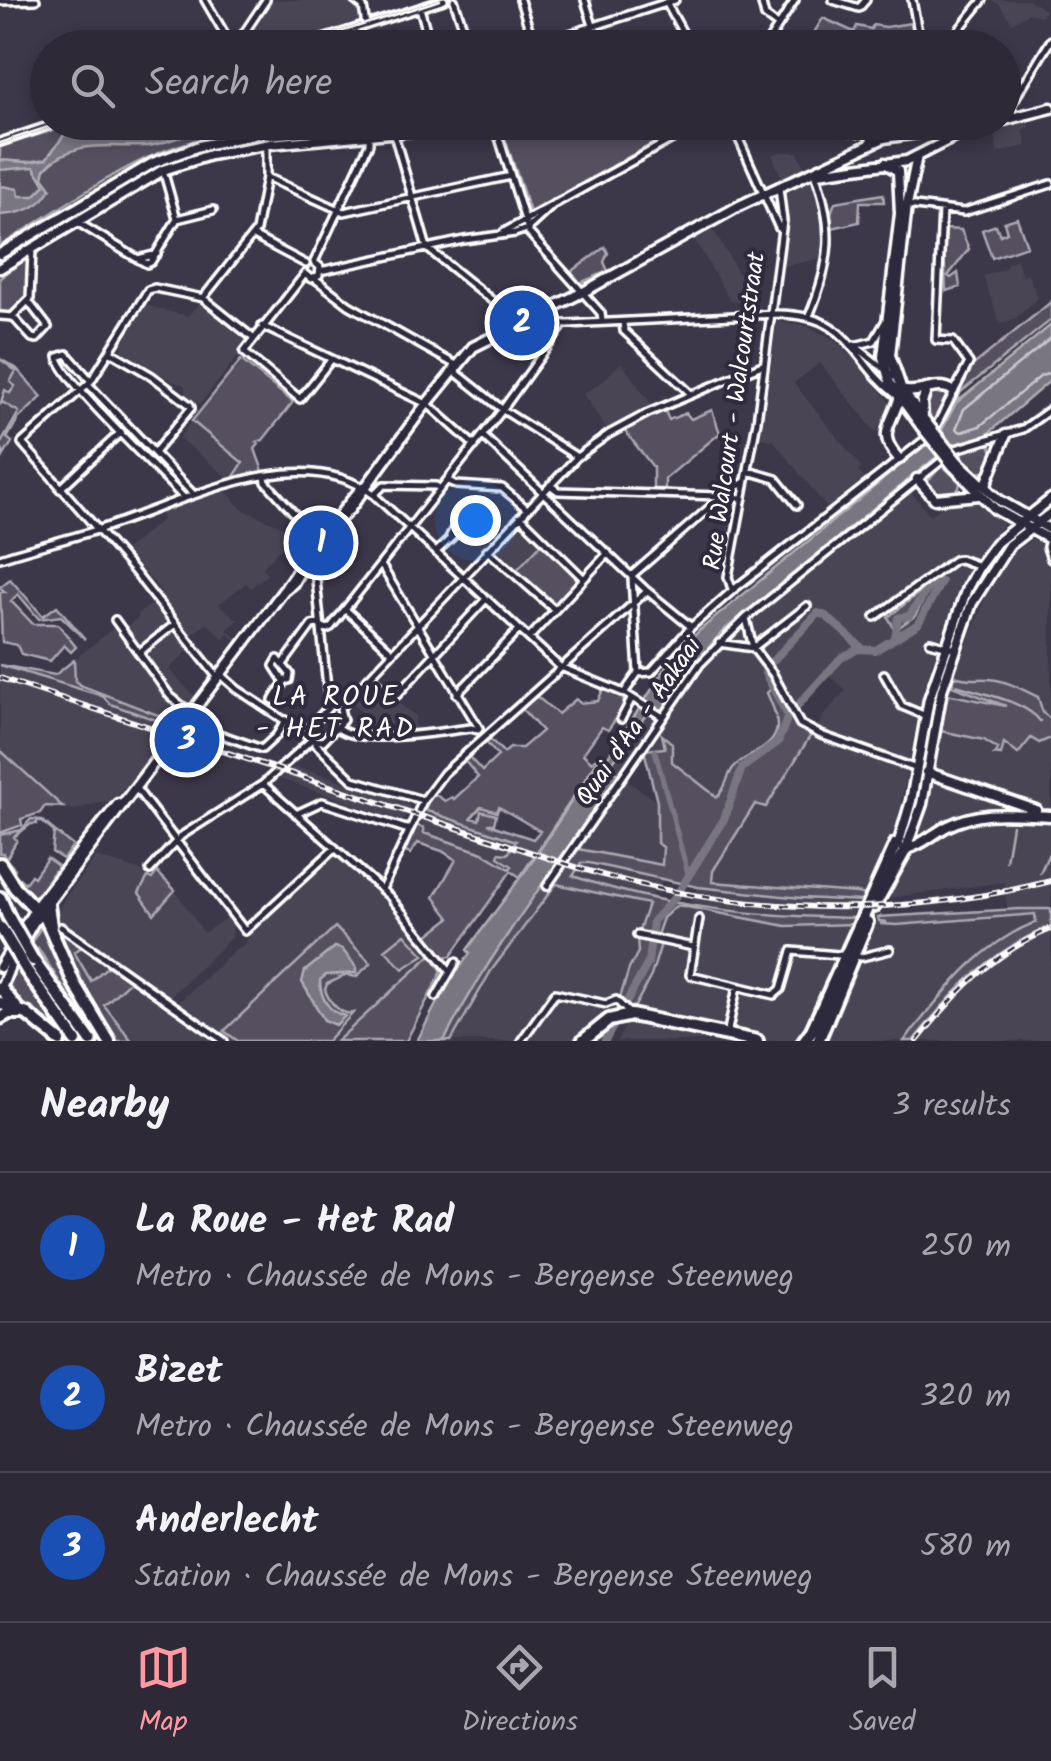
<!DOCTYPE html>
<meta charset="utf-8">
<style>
:root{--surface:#2d2937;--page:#35313f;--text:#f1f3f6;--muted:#a7a6ad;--line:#484552;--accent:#ff9aa2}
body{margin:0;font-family:Kalam,sans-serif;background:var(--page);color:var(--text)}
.you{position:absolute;left:475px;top:520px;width:35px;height:35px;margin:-25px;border:8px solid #fff;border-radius:50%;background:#1a73e8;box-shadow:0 0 0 15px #1a73e833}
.badge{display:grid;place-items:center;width:65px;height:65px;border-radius:50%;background:var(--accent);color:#fff;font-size:32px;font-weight:700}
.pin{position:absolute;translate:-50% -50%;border:5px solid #fff;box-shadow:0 2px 10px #0006}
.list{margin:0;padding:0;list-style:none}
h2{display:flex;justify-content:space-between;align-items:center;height:130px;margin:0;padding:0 40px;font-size:42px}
h2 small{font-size:32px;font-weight:400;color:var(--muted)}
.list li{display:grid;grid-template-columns:65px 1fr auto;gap:30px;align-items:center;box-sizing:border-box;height:150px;padding:0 40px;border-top:2px solid var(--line)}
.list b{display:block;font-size:38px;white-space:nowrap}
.list p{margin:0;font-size:32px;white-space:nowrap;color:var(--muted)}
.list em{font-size:32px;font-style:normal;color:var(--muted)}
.icon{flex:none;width:55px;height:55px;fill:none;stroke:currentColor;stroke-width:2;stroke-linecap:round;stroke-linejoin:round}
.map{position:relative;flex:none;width:1051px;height:1041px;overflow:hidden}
.search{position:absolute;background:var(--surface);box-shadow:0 5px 15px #0003;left:30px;right:30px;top:30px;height:110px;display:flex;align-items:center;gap:25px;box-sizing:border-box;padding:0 35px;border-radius:55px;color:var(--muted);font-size:38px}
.sheet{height:580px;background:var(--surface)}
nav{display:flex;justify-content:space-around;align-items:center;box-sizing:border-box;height:140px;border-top:2px solid var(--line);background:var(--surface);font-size:28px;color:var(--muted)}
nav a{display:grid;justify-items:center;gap:5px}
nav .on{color:var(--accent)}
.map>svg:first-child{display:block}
.built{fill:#494455}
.green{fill:#555060;stroke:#aaa8b0;stroke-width:2.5;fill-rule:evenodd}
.water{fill:#797682;stroke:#afadb4;stroke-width:2.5}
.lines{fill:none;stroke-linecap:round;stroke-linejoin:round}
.shore{stroke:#c9c8cd;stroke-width:2.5}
.stream{stroke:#afadb4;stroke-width:2.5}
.canal{stroke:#797682;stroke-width:5}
.river{stroke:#797682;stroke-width:8}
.minor-casing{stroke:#fff;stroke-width:12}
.major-casing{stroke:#fff;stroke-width:15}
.highway-casing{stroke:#fff;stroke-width:18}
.minor{stroke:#2f2a3d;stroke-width:5}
.major{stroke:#2f2a3d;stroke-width:8}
.highway{stroke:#2f2a3d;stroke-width:10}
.tram{stroke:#fff;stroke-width:2.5}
.rail-casing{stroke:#fff;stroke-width:6}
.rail{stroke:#2f2a3d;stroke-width:2.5;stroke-dasharray:8;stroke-linecap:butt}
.major-bridge-casing{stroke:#fff;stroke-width:15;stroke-linecap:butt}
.highway-bridge-casing{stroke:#fff;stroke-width:18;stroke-linecap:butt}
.major-bridge{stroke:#2f2a3d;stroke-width:8}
.highway-bridge{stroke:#2f2a3d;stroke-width:10}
.labels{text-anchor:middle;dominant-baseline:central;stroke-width:8;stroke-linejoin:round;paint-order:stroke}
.street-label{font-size:25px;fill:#fff;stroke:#2f2a3d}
.neighbourhood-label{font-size:28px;letter-spacing:2.5px;fill:#fff;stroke:#2f2a3d}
</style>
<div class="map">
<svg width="1051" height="1041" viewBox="0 0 1051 1041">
<rect width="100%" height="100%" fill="#3c3749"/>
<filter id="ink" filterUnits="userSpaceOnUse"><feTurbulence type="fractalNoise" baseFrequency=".01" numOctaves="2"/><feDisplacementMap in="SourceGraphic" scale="20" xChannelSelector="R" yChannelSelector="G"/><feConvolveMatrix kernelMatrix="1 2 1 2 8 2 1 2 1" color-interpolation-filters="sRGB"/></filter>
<g filter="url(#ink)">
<!-- built -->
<path class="built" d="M 273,0 L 347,0 L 362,13 L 361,20 L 274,47 L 244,47 L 242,45 Z
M 991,0 L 1029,0 L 1045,10 L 1042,16 L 1028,13 L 1012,23 L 1000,5 Z
M 1028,120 L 1029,128 L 1023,129 L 1027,146 L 997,153 L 995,127 Z
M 780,152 L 798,152 L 806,171 L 812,169 L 826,218 L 826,257 L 782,267 L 787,217 L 786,189 L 772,155 Z
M 709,228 L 716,234 L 740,276 L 755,278 L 754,284 L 758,285 L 756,304 L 730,301 L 693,237 Z
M 1017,259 L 1022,276 L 1028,274 L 1038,298 L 1016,318 L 1000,324 L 983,276 L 1004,269 L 1007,263 Z
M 200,303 L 246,340 L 237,350 L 240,354 L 200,404 L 187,397 L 184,385 L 174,382 L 123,351 L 122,346 L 142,304 L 187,316 Z
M 777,322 L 804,325 L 834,339 L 859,364 L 890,403 L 876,433 L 820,363 L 794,383 L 862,468 L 858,471 L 864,478 L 827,508 L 773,440 L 761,438 Z
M 0,355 L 42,397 L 18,419 L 7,438 L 12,442 L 0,462 Z
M 621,362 L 654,408 L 608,432 L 583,394 L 602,382 Z
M 192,421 L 244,463 L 232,477 L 228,478 L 179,438 Z
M 904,484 L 930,515 L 950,502 L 972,497 L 1004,523 L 972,565 L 954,600 L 923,690 L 898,819 L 867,895 L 711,882 L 713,871 L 755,804 L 806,747 L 824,715 L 846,690 L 829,676 L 792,719 L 775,685 L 779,722 L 776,734 L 758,753 L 748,756 L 733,768 L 717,798 L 672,762 L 672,743 L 661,737 L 665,748 L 644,751 L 625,779 L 657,802 L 662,866 L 578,849 L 570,842 L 619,775 L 609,767 L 653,705 L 661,710 L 692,665 L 731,623 Z
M 225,490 L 242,509 L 293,531 L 292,538 L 308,541 L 308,545 L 298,556 L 279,549 L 263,568 L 268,574 L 251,588 L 246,583 L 219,604 L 238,620 L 227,630 L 239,639 L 238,642 L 228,634 L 224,639 L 207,623 L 183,642 L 189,650 L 169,669 L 195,697 L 176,722 L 75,681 L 74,660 L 122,621 L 127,626 L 139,617 L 137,614 L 160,599 L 157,594 L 160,590 L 125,550 L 162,520 L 161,510 Z
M 519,524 L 540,543 L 517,570 L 495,550 Z
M 1031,540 L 1051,544 L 1051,1041 L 617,1041 L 651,976 L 660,944 L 656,943 L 661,922 L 677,904 L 786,926 L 875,922 L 897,925 L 1008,913 L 1004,882 L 883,899 L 922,826 L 934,783 L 949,688 L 990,587 L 1015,551 Z
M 0,665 L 104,697 L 110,704 L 173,725 L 138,774 L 109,804 L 102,802 L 75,810 L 63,807 L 0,750 Z
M 371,683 L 416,716 L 414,730 L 363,730 L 365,715 L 352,703 Z
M 294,767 L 322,774 L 410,805 L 403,821 L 280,779 Z
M 427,811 L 514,839 L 516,840 L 508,854 L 512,866 L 510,869 L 483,853 L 423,833 L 424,828 L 420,826 Z
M 96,857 L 139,870 L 151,879 L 157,872 L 173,887 L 204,933 L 227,917 L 233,925 L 232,937 L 170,997 L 167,998 L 58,921 L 56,917 L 67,895 Z
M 334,857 L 339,858 L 391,905 L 442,970 L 406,1041 L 231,1041 L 219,1029 L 215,1030 L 192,1010 L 180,1005 L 180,1001 L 238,947 L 243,946 L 252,932 Z
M 582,863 L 662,880 L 659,894 L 653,893 L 652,898 L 573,877 Z
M 556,884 L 648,904 L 641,920 L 638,952 L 620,996 L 607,997 L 601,1008 L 603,1016 L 575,1041 L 451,1041 L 491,971 Z
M 698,887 L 855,900 L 863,901 L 863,905 L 852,914 L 852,918 L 762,914 L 690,905 Z
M 58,930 L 215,1041 L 126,1041 L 97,1001 Z"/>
<!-- green -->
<path class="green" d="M 823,18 L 854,32 L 857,26 L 871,29 L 873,25 L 886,27 L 911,23 L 916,47 L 805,47 Z
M 75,123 L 256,123 L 258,127 L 255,132 C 234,135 214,135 193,141 C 124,160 61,209 0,246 L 0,147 Z
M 561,123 L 681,122 L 686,125 L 530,212 L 502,130 Z
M 883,194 L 884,202 L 860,202 L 859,222 L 832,228 L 831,213 L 835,202 Z
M 1017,218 L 1027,246 L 992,258 L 982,230 L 996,225 L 1000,235 L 1007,232 L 1004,222 Z
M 943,229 L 961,230 L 969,249 L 948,276 L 951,278 L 958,273 L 960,287 L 946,291 Z
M 605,247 L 608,253 L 604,262 L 608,271 L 580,283 L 570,273 Z
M 30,256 L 26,298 L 11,313 L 0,313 L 0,278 Z
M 1051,302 L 1051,320 L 961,392 L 941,432 L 911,392 L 956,392 L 971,367 Z
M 0,359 L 16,368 L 42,397 L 18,419 L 7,438 L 12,442 L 0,462 L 3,452 L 0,445 L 19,412 L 2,402 L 0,405 L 5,390 L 10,393 L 15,386 L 10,382 L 16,371 Z
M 241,360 L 293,402 L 263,440 L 257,442 L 259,444 L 255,449 L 263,471 L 233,478 L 243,463 L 192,421 Z
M 664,409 L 669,420 L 686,413 L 691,419 L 712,410 L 720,433 L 665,479 L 665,489 L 653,489 L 653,467 L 624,430 Z
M 987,444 L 991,446 L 993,453 L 985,471 L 976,474 L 958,452 Z
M 942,465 L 960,482 L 959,488 L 954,493 L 935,495 L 926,483 Z
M 542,543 L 580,578 L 553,607 L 515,572 Z
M 10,579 L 43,616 L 57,606 L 85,639 L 61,616 L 39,619 L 18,594 L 11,601 L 33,624 L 58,624 L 76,647 L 71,652 L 64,645 L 50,661 L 21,654 L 17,645 L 2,642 L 0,592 L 5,592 L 0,587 Z
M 928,586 L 930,588 L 915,616 L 895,630 L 888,617 Z
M 74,660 L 75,681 L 80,685 L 176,722 L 173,726 L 110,704 L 103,696 L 0,665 L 55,675 Z
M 955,676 C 968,681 976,678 989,679 C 1006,680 1023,690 1038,697 L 1043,713 L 1051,719 L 1051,738 L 1039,743 L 1031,738 L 1018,754 L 1004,743 L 1001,755 L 994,754 L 998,749 L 984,740 L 941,731 L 947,694 L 1006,706 L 952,686 Z
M 775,684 L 793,719 L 811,735 L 766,807 L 755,804 L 713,871 L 712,882 L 857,893 L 867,895 L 863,901 L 801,898 L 698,887 L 589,863 L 581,863 L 573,876 C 664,908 762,917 857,918 L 854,924 L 786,926 L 677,905 L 663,918 L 657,935 L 653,935 L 653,943 L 661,944 L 651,976 L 635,1006 L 629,1008 L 620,998 L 629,969 L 638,952 L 637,937 L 648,904 L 556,884 L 491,971 L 451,1041 L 444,1041 L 467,995 L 550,870 L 560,874 L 578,849 L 662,865 L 663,847 L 657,843 L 657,802 L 644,750 L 665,748 L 662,735 L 672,743 L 672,762 L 717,797 C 726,789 726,778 733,768 C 738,762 747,757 753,754 C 786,738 779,720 767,693 Z
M 603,689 L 622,697 L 625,706 L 608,730 L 602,727 L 583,754 L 592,762 L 596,758 L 598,760 L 520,877 L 511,871 L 451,956 L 443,957 L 427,936 L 450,918 L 434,897 L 456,860 L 442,851 L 418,843 L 410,854 L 403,851 L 415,825 L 424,828 L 424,833 L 483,853 L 510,869 L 512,866 L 498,857 L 499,853 L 508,854 L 516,841 L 424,810 L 433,793 L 445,801 L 452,797 L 454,799 L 478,777 L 465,761 L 469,757 L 482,771 L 498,756 L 486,742 L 490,739 L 504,753 L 510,748 L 522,748 L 542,731 L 522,709 L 536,696 L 558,714 L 576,699 L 580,703 L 598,701 ZM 481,807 L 497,812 L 499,807 L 540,831 L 533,839 L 488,824 L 494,824 L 496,815 L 481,811 L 479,820 L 471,818 Z
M 0,750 L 63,807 L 45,806 L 40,813 L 21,819 L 22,825 L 0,833 Z
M 31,819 L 41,820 L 73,846 L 63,859 L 52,852 L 54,832 L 41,821 L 37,820 L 37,824 L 31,824 L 14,837 L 17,840 L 6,859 L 15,869 L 13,873 L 25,883 L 31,875 L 34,877 L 47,858 L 58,866 L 35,898 L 29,899 L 11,877 L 3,853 L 0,853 L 0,835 L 21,830 Z
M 157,872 L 175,890 L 154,914 L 139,893 L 148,877 L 152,879 Z
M 1019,909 L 1051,909 L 1051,926 C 990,951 953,991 913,1041 L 904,1041 C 943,994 977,945 1036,922 L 1035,914 L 897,925 L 880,924 L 887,922 L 879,921 L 878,917 Z
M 44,922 L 65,972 L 103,1037 L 101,1038 L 73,1003 L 38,948 L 18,971 L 69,1041 L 63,1041 L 7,993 L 16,968 Z
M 335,927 L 371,963 L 356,977 L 346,975 L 327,984 L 325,990 C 329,1001 340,1016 353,1013 L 327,1041 L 238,1041 L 224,1031 Z
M 58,930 L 82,947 L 74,952 L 91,981 L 108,966 L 130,981 L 104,1005 L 132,1041 L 114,1041 C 91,1008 67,969 58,930 Z
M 405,934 L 424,955 L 403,969 L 385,950 Z
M 431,955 L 442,971 L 406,1041 L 337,1041 Z"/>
<!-- water -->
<path class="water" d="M 144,123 L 181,123 L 184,136 C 171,139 159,146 145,146 C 109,148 72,138 45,169 L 43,177 L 51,188 C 42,207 21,214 0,215 L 0,188 L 3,186 L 18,189 L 19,196 L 34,196 L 45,185 L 34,167 L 0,170 L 0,160 L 28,162 L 46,159 L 65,134 L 77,128 C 104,129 121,146 149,131 L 150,126 Z
M 1051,325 L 1051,380 L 985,436 L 951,445 L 723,631 L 681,680 L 663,710 L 653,705 L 609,767 L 619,775 C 559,863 493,946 444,1041 L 417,1041 L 441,995 L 470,953 L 467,950 L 534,859 L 598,760 L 605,761 L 671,660 L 700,630 L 941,432 L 956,403 Z
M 335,947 L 342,949 L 356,967 L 356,973 L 326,975 L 320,980 C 320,997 328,1012 345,1016 L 336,1025 L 324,1020 L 302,982 L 305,971 Z"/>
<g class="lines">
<!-- shore -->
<path class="shore" d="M 1051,338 L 964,409 L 956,429 L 961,432 L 980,426 L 1041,376 L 1051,373"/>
<!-- stream -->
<path class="stream" d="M 956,685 C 980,693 1025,701 1040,721
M 1006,861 L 1012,825
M 1040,873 L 1051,849"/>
<!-- canal -->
<path class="canal" d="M 655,751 L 688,874"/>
<!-- river -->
<path class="river" d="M 895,637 L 898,618 L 909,616 L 929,587 L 938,585
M 788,716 L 765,673 L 766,668 L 818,613 L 826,616 L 861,647
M 605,1041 L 648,963 L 653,921 L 676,896 L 724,819 L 742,768 L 778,742 L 788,716 L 841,658 L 858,649 L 876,650 L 918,624 L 941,582"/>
<defs>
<path id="minor" d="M 205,0 L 233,48
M 354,0 L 363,7 L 366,25
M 454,0 L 470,48
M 520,0 L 534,45
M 585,0 L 600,48
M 761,0 L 765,16 L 777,25
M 833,0 L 859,8 L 866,0
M 912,0 L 921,48
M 0,1 L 36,0
M 666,2 L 691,48
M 771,38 L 780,48
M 234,48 L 266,0
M 295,48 L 444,0
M 415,48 L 425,26 L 420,8
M 526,48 L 675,0
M 764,48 L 795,0
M 944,48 L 983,0
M 1013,118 L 1011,105 L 1051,40
M 259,122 L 262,133
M 494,122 L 529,233 L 601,313 L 602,321
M 391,124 L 427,248 L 520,323 L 526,326 L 777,314 C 854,315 847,357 897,396
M 733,126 L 779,228
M 0,142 L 60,122
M 266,177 L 344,212 L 511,176
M 907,205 L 964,212 L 1051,184
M 177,219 L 213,210
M 77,222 L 138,259 L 147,264 L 151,262 L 177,219 L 163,170
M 504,232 L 703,122
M 253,236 L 306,264
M 138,259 L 157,254
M 320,271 L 464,240 L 515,233 L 527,229 L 554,204
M 305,274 L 244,352 L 300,399 L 331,360
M 305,274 L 311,279 L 319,275 L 320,267 L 314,262 L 369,144 L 369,135
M 314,278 L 349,305 L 456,365
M 203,298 L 253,338
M 0,316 L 13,317 L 32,338 L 37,339 L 48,327 L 28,301
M 13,316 L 30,299 L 32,250
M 809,316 C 831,263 835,228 815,173
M 623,322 L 624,331 L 691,394
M 262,326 L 429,405 L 475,446
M 854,345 L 897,379
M 858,345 L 874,341 L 885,322
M 111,352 L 152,376 L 190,405 L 191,408 L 154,453
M 453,370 L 503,410 L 577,457
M 91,381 L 67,354 L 58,357 C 60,378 163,475 184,498
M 88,384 L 194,495
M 483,436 L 647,591 L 690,626
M 748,471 L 776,479 L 797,505
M 265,476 L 266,482 L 320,542
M 447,480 L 456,485 L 502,488 L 527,509
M 550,485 L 558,491 L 720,496 L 745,482
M 60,489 L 121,432
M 374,495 L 384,485 L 436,486 L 440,489
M 520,516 L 584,579
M 450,536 L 459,519 L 466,524
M 1049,540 L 1047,547 L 1051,559
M 487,550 L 555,610
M 436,552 L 466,524
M 311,555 L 314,560 L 329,707
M 0,558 C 34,547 69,539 103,528 C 179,504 299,438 374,495 L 560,667
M 381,565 L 479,728
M 631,576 L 716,502 L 727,497 L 743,498
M 632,579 L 638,672
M 732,589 L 728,577 L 757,421 L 783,221 L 779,188
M 345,609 L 392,652
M 875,617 L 954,560 L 960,559 L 979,566
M 746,618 L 753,648 L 773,674 L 800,724 L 821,735 L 917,769
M 115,620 L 170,696 L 191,713
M 529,638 L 608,553
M 930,642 L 956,649
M 719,643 L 753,648
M 753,648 L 807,606
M 141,651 L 175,624
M 278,659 L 290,674 L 289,680 L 283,680 L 274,666 Z
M 284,663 L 312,625 L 317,624 L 327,629 L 331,627 L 500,413 L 564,324
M 563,668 L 624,693 L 663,717
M 220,674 L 237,689 L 308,736
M 884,674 L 902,706 L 926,716
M 370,677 L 392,696 L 397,695 L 486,599
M 218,678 L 133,570 L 22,443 L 91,381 L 148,290 L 155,288 L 203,298 L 256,231 L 266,177 L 266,147
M 624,693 L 638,673 L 651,672 L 691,627 L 733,590 L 932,434 L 969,363 L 953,341 L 936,340 L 942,210
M 457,694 L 519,630
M 273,700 L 285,681
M 621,719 L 632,698
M 185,722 L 262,749 L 276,736 L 286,720
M 337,727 C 356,747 444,731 471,728 L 478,730
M 308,735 L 309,728 L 329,707
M 311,740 L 323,741 L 343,720 L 340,709 L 343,705 L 577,457 L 609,434 L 648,413 L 762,365
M 316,744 L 353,780 L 422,800
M 263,784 L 390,897 L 450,971
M 135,787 L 245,931 L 335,848
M 296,814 L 322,802 L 409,830
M 150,870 L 181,836 L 263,784 L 311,740
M 547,886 L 700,664 L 746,618 L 956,449 L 1023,429 L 1051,409
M 382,889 L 423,801 L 444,773 L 647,591
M 699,919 L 690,975 L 774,995 L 781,989 L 792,951 L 862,957 L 890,950
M 61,927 L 224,1041
M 637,935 L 693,947
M 436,997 L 456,962
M 727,1035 L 737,987
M 521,1041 L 555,993 L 606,1004 L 616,1000 L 629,1013"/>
<path id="major" d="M 1004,120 L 1051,108
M 712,122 L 724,128 L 738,122
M 789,122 L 867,132 L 872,136 L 871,144
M 877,122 L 911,132
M 270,144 L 509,122
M 917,156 L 907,205 L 890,355 L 902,390 L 926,422
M 885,163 L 898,171 L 900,214 L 883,357 L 890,383 L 921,426
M 818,173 L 907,161 L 970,129
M 0,254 L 153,163 L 199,146 L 262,133 L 269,135 L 406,122
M 0,268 L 163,170 L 210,155 L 270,144
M 902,390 C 920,396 937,380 953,391
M 923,418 L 922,402 L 927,389
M 899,459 C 876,433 891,427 899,399
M 958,462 L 999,500 L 1051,530
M 953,466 L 995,509 L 1051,540
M 917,479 L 935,499 L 979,495
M 988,489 L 986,484 L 1006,435
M 334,525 L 349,510 L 421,411 L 473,347 L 587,290 L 741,205 L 884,138 L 991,122
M 285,589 C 287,583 357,491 363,487
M 926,772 L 1036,810
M 898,845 L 911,801 L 929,699 L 967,588 L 979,566 L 996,543 L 1051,499
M 906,849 L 922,804 L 942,690 L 972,603 L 1009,545 L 1051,513
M 906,849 C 921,846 934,833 948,826 C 983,809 1014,815 1051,816
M 0,967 L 38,904 L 118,804
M 0,991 L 13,958 L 33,923 L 284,590 L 293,583 L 303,565"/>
<path id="highway" d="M 0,864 L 15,888 L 47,921 L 74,983 L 109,1041
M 0,898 L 8,916
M 48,905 L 51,926
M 874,906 L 906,849
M 33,960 L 91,1041
M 27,971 L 76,1041
M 0,987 L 16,1007
M 0,1003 L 27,1014 L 60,1041
M 0,1018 L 9,1013 L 21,1013
M 583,1041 L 609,1020 L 631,1015 L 757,1041
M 804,1041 L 812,1030 L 896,844
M 818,1041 L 867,922"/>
</defs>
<!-- minor casing -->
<use href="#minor" class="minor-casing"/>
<!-- major casing -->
<use href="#major" class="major-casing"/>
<!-- highway casing -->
<use href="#highway" class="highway-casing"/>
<!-- minor -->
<use href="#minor" class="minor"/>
<!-- major -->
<use href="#major" class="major"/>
<!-- highway -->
<use href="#highway" class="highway"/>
<!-- tram -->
<path class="tram" d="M 291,48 L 440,0
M 0,143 L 63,122"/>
<defs>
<path id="rail" d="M 0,678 L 582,869 C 734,915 897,920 1051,881
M 917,1041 C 955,993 993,952 1051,929"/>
</defs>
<!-- rail casing -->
<use href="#rail" class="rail-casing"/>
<!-- rail -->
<use href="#rail" class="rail"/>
<defs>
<path id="major-bridge" d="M 926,422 L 958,462
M 921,426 L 953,466"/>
<path id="highway-bridge" d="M 8,916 L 33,960
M 1,928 L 27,971"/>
</defs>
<!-- major-bridge casing -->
<use href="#major-bridge" class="major-bridge-casing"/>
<!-- highway-bridge casing -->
<use href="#highway-bridge" class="highway-bridge-casing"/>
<!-- major-bridge -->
<use href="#major-bridge" class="major-bridge"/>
<!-- highway-bridge -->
<use href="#highway-bridge" class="highway-bridge"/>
</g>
</g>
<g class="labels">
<!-- street labels -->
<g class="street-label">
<text transform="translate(735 411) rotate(-82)">Rue Walcourt - Walcourtstraat</text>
<text transform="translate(639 722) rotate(-55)">Quai d'Aa - Aakaai</text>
</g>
<!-- neighbourhood labels -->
<g class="neighbourhood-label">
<text x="336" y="697">LA ROUE<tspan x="336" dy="32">- HET RAD</tspan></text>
</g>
</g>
</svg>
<div class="you"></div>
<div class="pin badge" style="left:321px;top:543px;background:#1a4fb4">1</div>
<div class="pin badge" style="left:522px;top:323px;background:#1a4fb4">2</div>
<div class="pin badge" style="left:187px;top:740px;background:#1a4fb4">3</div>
<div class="search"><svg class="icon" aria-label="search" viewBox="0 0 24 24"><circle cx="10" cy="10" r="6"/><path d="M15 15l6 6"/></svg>Search here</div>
</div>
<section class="sheet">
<h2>Nearby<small>3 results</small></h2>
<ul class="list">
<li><span class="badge" style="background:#1a4fb4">1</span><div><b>La Roue - Het Rad</b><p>Metro · Chaussée de Mons - Bergense Steenweg</p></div><em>250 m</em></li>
<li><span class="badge" style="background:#1a4fb4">2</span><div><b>Bizet</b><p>Metro · Chaussée de Mons - Bergense Steenweg</p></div><em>320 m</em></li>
<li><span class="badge" style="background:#1a4fb4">3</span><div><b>Anderlecht</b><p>Station · Chaussée de Mons - Bergense Steenweg</p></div><em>580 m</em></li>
</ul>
</section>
<nav>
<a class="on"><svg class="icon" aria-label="map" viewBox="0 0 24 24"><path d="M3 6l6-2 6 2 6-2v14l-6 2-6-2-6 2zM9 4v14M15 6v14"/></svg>Map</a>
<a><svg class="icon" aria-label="directions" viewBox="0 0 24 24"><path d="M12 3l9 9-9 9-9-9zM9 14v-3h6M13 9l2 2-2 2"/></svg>Directions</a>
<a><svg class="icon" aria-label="saved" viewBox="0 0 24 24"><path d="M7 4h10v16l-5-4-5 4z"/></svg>Saved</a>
</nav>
